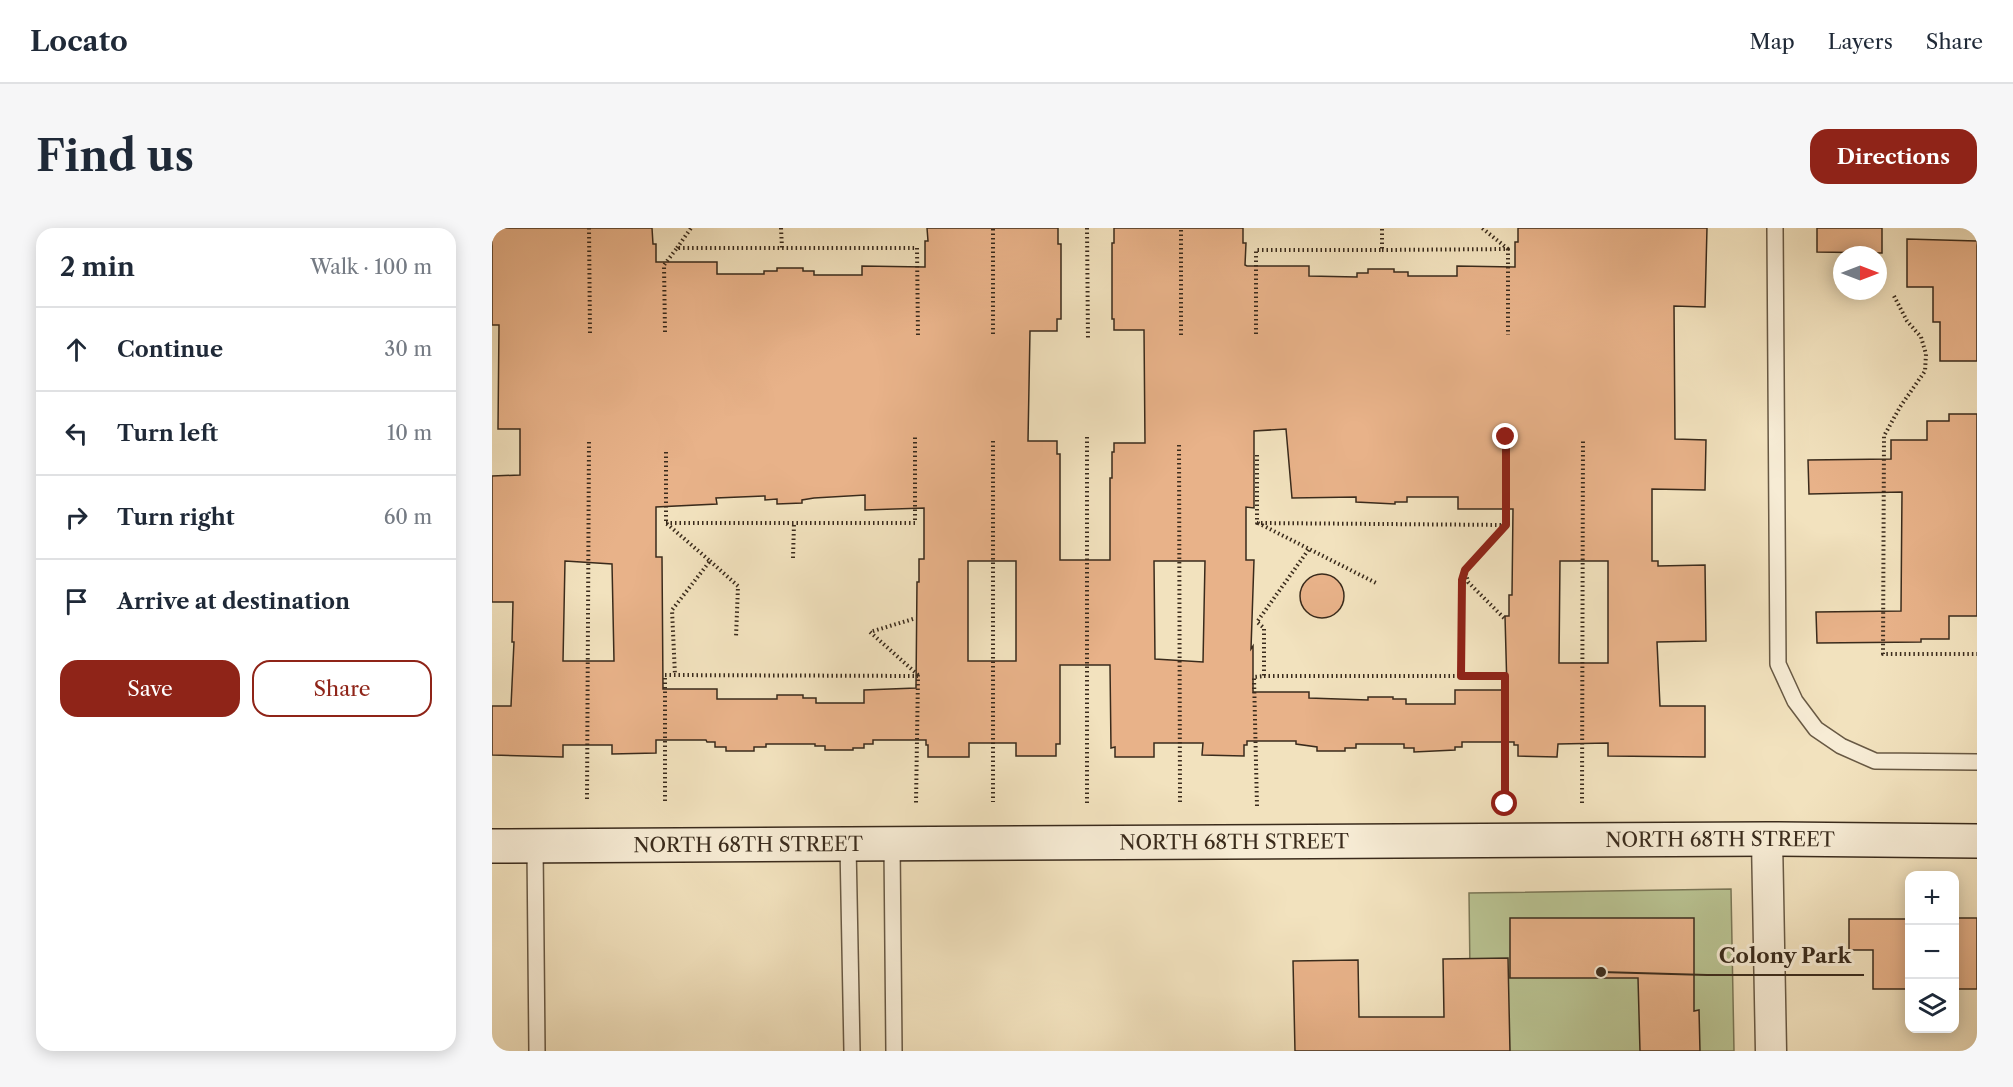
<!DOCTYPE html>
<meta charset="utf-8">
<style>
:root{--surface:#fff;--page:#f6f6f7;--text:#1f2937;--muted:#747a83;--line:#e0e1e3;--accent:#8f2418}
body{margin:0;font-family:"Libre Caslon Text",serif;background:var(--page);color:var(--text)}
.controls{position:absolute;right:18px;bottom:18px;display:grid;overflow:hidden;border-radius:12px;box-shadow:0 3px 15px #0003}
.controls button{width:54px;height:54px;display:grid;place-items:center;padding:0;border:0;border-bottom:2px solid var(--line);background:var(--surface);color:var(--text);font:30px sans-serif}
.compass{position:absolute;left:1341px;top:18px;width:54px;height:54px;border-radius:50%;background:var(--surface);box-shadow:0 3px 15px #0003;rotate:90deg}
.stop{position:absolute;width:18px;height:18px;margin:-14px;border:4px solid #8f2418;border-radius:50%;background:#fff}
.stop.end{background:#8f2418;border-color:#fff;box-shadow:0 2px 6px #0008}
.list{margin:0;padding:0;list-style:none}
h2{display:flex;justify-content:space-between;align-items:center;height:78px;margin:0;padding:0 24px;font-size:26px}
h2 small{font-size:20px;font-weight:400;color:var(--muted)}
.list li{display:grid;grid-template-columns:39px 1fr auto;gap:18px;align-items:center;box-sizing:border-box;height:84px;padding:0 24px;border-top:2px solid var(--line)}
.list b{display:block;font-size:22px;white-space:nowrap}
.list em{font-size:20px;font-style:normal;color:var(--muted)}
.actions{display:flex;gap:12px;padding:18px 24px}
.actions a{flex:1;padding:14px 0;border:2px solid var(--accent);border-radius:18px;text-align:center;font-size:21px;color:var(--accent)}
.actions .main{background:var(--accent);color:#fff}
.icon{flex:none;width:33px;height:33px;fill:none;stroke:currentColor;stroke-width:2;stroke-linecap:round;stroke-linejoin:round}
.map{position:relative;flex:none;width:1485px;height:823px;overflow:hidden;border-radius:18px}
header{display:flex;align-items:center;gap:36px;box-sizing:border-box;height:84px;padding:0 30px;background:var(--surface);border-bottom:2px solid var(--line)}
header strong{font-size:28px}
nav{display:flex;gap:33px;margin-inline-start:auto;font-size:21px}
.intro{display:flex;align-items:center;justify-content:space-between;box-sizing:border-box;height:144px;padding:0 36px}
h1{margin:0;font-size:42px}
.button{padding:15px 27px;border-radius:18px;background:var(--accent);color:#fff;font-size:21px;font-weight:700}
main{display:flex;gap:36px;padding:0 36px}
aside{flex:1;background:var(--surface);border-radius:18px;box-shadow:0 3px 15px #0003}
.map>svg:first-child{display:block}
.green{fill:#b9c392;stroke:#7a7757;stroke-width:1.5}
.building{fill:#e8b289;stroke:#3a2b1c;stroke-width:1.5;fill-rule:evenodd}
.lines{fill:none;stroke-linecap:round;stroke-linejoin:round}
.lane-casing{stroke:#685944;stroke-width:18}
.street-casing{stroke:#685944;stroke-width:33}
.secondary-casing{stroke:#3a2b1c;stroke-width:36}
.path{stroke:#3a2b1c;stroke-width:4;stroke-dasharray:1.5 3;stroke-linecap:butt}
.lane{stroke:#f7ecd5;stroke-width:15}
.street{stroke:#f7ecd5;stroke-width:30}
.secondary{stroke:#f7ecd5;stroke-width:33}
.route{stroke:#8f2418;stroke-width:8}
.labels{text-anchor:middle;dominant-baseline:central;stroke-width:6;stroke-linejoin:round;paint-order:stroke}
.street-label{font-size:20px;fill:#3a2b1c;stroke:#f7ecd5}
.leader{fill:none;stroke:#3a2b1c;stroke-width:2}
.callout-dot{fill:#3a2b1c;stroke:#f7ecd5;stroke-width:2}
.callout-label{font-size:21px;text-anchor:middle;font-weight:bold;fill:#3a2b1c;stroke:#f7ecd5;stroke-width:6;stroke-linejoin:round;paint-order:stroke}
</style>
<header>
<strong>Locato</strong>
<nav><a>Map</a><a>Layers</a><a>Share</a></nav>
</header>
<div class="intro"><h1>Find us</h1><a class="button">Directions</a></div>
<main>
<aside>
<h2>2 min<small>Walk · 100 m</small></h2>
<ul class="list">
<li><svg class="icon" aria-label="ahead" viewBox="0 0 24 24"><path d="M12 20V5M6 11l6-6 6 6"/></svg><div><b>Continue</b></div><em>30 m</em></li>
<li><svg class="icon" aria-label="left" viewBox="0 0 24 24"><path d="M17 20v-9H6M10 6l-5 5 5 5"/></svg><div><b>Turn left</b></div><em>10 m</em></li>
<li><svg class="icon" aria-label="right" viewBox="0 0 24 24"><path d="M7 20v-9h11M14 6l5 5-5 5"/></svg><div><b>Turn right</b></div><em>60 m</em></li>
<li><svg class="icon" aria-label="arrive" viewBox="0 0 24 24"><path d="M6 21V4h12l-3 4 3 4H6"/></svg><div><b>Arrive at destination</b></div></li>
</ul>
<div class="actions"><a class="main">Save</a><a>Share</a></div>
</aside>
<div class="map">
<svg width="1485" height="823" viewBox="0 0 1485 823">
<rect width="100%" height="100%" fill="#f2e2be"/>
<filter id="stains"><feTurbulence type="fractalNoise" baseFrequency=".00333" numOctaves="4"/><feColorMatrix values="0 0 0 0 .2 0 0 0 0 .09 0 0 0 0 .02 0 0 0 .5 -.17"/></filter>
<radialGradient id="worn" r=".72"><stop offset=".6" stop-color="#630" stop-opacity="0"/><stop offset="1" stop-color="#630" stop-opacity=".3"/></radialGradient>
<!-- green -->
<path class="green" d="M 1239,661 L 1242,823 L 979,823 L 977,665 Z"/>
<!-- building -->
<path class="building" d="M 0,0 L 160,0 L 161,16 L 164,16 L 164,34 L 225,34 L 225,46 L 272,46 L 272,43 L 285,43 L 285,40 L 311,40 L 311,43 L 322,43 L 322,47 L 370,47 L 370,38 L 433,39 L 433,13 L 436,13 L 435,0 L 566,0 L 566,16 L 569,16 L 569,91 L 565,91 L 565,103 L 538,103 L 536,213 L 565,213 L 565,226 L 568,226 L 568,332 L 618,332 L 618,250 L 620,250 L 620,224 L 622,224 L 622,215 L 653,215 L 652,102 L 622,102 L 622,91 L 620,91 L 620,15 L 622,15 L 622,0 L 751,0 L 751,15 L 754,15 L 753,37 L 755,38 L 817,38 L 817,48 L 865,49 L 865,45 L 876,45 L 876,41 L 902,41 L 902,44 L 916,44 L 916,48 L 965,48 L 965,38 L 1023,39 L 1023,14 L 1026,14 L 1026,0 L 1215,0 L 1213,79 L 1182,78 L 1183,211 L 1214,212 L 1213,262 L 1160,261 L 1160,333 L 1166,333 L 1166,338 L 1213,337 L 1214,413 L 1165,414 L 1168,478 L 1213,478 L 1213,529 L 1116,528 L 1116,515 L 1066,516 L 1065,529 L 1026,528 L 1026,517 L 1022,517 L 1022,514 L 970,514 L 970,519 L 963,519 L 963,522 L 922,524 L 922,520 L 912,520 L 912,516 L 864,516 L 864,520 L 853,520 L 853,523 L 825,523 L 825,519 L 804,516 L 804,513 L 755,513 L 755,517 L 752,517 L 752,528 L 710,527 L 711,515 L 662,515 L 662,529 L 623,529 L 623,519 L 619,520 L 618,437 L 568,437 L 568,516 L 564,516 L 564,528 L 524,528 L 524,515 L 477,515 L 477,529 L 436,529 L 436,517 L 434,517 L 434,512 L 381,512 L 381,516 L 372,516 L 372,520 L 361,520 L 361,522 L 333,522 L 333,518 L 323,518 L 323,516 L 274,516 L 274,519 L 262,519 L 262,523 L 234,523 L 234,519 L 223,519 L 223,514 L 215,514 L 214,512 L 164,512 L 164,525 L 120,526 L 120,517 L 71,517 L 71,529 L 0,527 L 0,478 L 19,478 L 22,414 L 20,414 L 21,374 L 0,374 L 0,248 L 28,247 L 28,201 L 6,201 L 7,97 L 0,97 ZM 794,201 L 800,270 L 864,269 L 864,274 L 903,276 L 903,274 L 915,274 L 915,269 L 966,269 L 966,281 L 1021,281 L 1020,367 L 1017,367 L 1017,388 L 1013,388 L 1015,462 L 963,462 L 963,476 L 914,476 L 914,471 L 901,471 L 901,469 L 876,469 L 876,472 L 817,470 L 817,464 L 761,464 L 761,418 L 759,421 L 762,332 L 754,332 L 754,279 L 762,280 L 762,203 ZM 373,267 L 373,282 L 432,280 L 432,331 L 427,331 L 427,354 L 425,354 L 424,460 L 372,462 L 372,475 L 324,475 L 324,470 L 311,470 L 311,467 L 285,467 L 285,471 L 225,471 L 225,461 L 171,461 L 170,329 L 164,329 L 164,279 L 225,276 L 224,270 L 273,268 L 273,272 L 285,271 L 285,276 L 310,275 L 310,272 L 322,270 ZM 73,333 L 120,336 L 122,433 L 71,433 ZM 476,333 L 524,333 L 524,433 L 476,433 ZM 662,333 L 713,333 L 711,434 L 663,431 ZM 1068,333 L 1116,333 L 1116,435 L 1067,435 Z
M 1325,0 L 1390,0 L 1390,25 L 1325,24 Z
M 1415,11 L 1485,13 L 1485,133 L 1448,133 L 1448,94 L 1441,94 L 1441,59 L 1415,59 Z
M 1457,186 L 1485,186 L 1485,388 L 1457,388 L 1457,411 L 1429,411 L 1429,414 L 1325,415 L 1324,384 L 1409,383 L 1410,264 L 1317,266 L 1316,232 L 1399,231 L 1399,212 L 1435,212 L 1435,193 L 1457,193 Z
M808 368a22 22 0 1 1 44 0a22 22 0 1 1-44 0Z
M 1018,690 L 1202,690 L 1202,783 L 1207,782 L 1208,823 L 1148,823 L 1146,750 L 1018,750 Z
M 1462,690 L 1485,690 L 1485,761 L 1462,761 Z
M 1357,691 L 1418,691 L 1418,761 L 1381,761 L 1381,722 L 1357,722 Z
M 1016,730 L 1018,823 L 803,823 L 801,733 L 866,732 L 867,789 L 952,789 L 951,731 Z"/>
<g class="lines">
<defs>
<path id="lane" d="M 1283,0 L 1286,436 L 1303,473 L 1324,501 L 1349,518 L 1383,533 L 1485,534
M 356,617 L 360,823
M 400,617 L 402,823
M 43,619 L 45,823"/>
<path id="street" d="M 1275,611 L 1279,823"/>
<g id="secondary">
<path id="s1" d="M 0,618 L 1275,611 L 1485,613"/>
</g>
</defs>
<!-- lane casing -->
<use href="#lane" class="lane-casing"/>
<!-- street casing -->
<use href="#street" class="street-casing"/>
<!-- secondary casing -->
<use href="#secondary" class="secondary-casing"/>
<!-- path -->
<path class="path" d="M 97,0 L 98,106
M 289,0 L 290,20
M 595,0 L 596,112
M 185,20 L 199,0
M 1016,21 L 1016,107
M 890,22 L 1016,21 L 990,0
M 1402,68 L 1415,93 L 1429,109 L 1434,126 L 1433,143 L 1408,179 L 1392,208 L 1391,426 L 1485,426
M 173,104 L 172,37 L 185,20 L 425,20 L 426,108
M 501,106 L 501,0
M 764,106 L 764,22 L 890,22 L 890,0
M 689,107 L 689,0
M 595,209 L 595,575
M 501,213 L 501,574
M 687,217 L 688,574
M 174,224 L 174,295 L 218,333 L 180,382 L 183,447
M 765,227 L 765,295 L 1014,297
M 174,295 L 423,295 L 423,209
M 766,295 L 884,355
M 301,330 L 302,295
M 218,333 L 246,358 L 244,409
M 1012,390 L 976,354 L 973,342 L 1014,297 L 1014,209
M 421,391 L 378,404 L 426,447
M 772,448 L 1013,448 L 1013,576
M 969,448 L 970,352 L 973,342
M 95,571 L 97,211
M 173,573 L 173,447 L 426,448 L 424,575
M 1090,575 L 1091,211
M 765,578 L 762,449 L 772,448 L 772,400 L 765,394 L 817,321"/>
<!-- lane -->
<use href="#lane" class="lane"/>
<!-- street -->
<use href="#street" class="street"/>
<!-- secondary -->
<use href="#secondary" class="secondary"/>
</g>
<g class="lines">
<!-- route -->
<path class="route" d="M 1013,576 L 1013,448 L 969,448 L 970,352 L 973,342 L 1014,297 L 1014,209"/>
</g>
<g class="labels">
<!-- street labels -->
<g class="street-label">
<text stroke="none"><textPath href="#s1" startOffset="1228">NORTH 68TH STREET</textPath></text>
<text stroke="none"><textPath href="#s1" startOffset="742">NORTH 68TH STREET</textPath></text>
<text stroke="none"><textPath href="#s1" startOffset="256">NORTH 68TH STREET</textPath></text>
</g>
</g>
<!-- callouts -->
<path class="leader" d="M1109 744L1215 747H1372"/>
<circle class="callout-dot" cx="1109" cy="744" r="6"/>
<g class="callout-label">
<text x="1293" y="735">Colony Park</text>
</g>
<rect width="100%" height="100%" filter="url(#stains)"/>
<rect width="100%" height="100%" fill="url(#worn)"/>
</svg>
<div class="controls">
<button>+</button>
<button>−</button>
<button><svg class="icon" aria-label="layers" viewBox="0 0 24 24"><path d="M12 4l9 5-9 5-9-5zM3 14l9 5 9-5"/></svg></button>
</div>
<svg class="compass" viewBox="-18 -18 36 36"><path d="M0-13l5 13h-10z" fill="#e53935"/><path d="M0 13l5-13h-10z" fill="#747a83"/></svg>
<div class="stop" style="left:1013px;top:576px"></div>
<div class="stop end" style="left:1014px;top:209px"></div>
</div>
</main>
